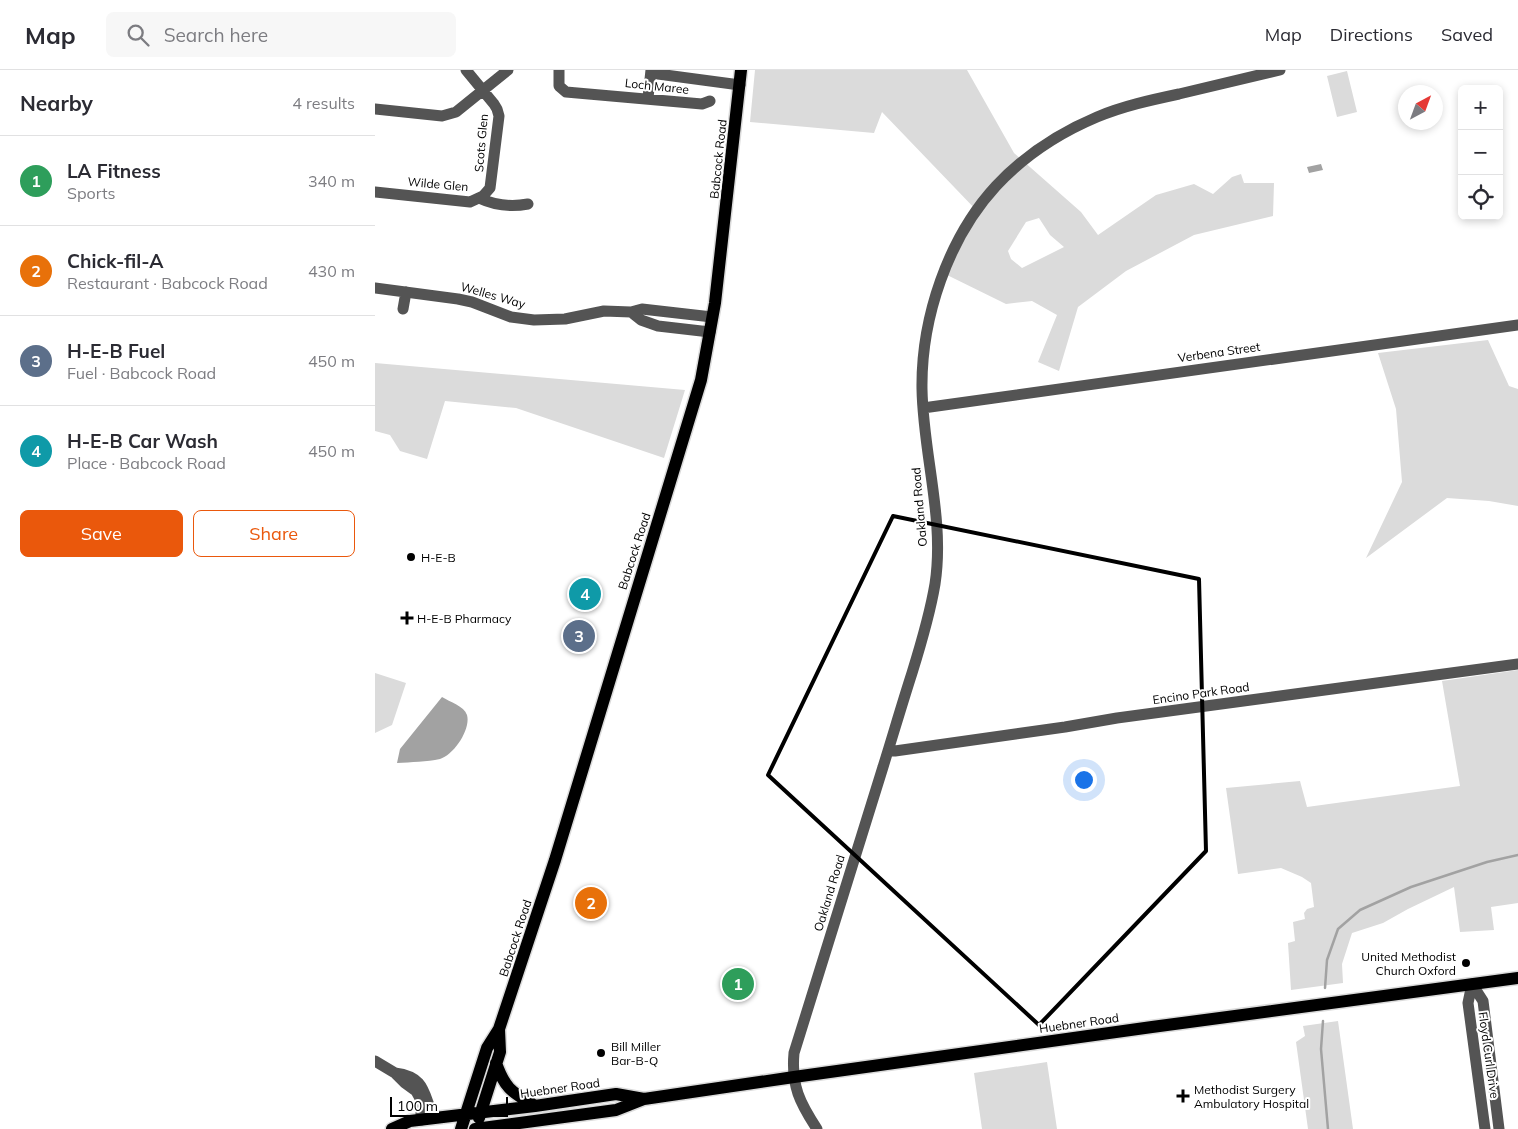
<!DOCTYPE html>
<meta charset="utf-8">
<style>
:root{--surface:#fff;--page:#f7f7f7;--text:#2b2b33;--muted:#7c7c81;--line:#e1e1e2;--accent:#ea580c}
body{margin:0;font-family:Mulish,sans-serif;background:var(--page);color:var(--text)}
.controls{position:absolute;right:15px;top:15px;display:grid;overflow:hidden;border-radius:8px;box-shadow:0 2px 8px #0003}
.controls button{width:45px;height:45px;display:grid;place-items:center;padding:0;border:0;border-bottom:1px solid var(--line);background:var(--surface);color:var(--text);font:25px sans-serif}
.compass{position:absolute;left:1023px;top:15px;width:45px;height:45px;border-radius:50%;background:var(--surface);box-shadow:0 2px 8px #0003;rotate:41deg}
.scale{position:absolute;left:15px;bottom:12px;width:118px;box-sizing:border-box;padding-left:5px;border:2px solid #000;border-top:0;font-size:14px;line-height:18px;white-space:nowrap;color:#000;-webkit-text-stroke:4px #fff;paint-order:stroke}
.you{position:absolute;left:708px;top:709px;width:18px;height:18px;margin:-12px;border:4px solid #fff;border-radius:50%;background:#1a73e8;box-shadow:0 0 0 8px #1a73e833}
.badge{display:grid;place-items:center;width:32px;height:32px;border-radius:50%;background:var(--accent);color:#fff;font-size:16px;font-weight:700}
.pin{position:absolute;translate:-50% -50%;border:2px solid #fff;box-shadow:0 1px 5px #0006}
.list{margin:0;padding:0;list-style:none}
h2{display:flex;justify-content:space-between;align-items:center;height:65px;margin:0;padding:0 20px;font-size:21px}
h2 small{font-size:16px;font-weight:400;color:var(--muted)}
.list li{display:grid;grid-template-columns:32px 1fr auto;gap:15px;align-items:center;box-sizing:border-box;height:90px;padding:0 20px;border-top:1px solid var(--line)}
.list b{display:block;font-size:19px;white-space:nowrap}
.list p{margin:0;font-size:16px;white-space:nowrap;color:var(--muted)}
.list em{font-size:16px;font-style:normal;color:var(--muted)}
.actions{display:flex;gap:10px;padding:15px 20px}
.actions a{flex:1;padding:11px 0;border:1px solid var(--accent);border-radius:8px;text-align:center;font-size:18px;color:var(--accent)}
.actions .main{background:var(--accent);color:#fff}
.icon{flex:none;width:28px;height:28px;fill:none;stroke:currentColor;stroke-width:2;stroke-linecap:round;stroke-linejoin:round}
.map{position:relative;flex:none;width:1143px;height:1059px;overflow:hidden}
header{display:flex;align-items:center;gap:30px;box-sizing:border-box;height:70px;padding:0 25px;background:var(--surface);border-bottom:1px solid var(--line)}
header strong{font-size:24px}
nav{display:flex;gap:28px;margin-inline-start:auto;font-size:18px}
.search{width:350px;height:45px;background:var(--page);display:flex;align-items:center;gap:12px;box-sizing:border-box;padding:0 18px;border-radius:8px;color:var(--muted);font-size:19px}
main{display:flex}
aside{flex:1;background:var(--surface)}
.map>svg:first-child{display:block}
.green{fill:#dbdbdb;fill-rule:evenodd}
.water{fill:#a2a2a2}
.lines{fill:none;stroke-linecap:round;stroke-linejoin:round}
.stream{stroke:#a2a2a2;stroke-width:2.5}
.major-casing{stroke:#dbdbdb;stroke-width:15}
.minor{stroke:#545454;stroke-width:11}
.major{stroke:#000;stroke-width:12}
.marked{fill:none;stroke:#000;stroke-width:4;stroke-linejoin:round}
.poi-dot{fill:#000;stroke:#fff;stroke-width:2}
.labels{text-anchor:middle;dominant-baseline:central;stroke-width:4;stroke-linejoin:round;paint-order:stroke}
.street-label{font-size:12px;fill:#000;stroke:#fff}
.poi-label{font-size:12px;fill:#000;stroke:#fff;text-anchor:start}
</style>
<header>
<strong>Map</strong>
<div class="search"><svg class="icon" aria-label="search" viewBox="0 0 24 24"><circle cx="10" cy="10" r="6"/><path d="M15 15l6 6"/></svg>Search here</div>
<nav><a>Map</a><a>Directions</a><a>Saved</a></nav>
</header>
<main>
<aside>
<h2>Nearby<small>4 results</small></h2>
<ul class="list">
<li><span class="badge" style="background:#2e9e5b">1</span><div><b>LA Fitness</b><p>Sports</p></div><em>340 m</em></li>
<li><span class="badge" style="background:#e8710a">2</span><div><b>Chick-fil-A</b><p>Restaurant · Babcock Road</p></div><em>430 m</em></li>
<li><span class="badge" style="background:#5c6f8a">3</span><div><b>H-E-B Fuel</b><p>Fuel · Babcock Road</p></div><em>450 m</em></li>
<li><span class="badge" style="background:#0f9aa8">4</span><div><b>H-E-B Car Wash</b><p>Place · Babcock Road</p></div><em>450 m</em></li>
</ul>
<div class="actions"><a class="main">Save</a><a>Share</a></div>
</aside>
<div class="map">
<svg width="1143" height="1059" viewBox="0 0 1143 1059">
<rect width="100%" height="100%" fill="#fff"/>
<!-- green -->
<path class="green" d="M 380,0 L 592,0 L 639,83 L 706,142 L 723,165 L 781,125 L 819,114 L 838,124 L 857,107 L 866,104 L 869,113 L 899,113 L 898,146 L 819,165 L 751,201 L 703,237 L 684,301 L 663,292 L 682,245 L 657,231 L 631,234 L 570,204 L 604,143 L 507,42 L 499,63 L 375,52 ZM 664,148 L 675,165 L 689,177 L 647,198 L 636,189 L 633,181 L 651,152 Z
M 972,1 L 982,42 L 962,47 L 952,6 Z
M 1113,270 L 1134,316 L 1143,319 L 1143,436 L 1114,431 L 1072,428 L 991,488 L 1027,412 L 1021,339 L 1003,283 Z
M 0,293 L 310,320 L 289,388 L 141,338 L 70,331 L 52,389 L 25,381 L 15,365 L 0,361 Z
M 1143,600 L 1143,833 L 1116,837 L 1119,860 L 1085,862 L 1079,817 L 1033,839 L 1008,853 L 977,863 L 967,894 L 968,913 L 916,920 L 913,873 L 920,871 L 918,852 L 930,849 L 929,843 L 932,839 L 939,837 L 936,813 L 927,807 L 906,798 L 863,804 L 851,718 L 925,711 L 932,737 L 1085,716 L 1067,611 Z
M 0,603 L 31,613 L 17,655 L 0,663 Z
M 963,951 L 978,1059 L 933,1059 L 921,972 L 930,966 L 928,956 Z
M 672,992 L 682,1059 L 607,1059 L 599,1003 Z"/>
<!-- water -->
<path class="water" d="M 946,94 L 948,100 L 934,103 L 932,97 Z
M 67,627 C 75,632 89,636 92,645 C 96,659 79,685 65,689 C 52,692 36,692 22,693 L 25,679 Z"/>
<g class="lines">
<!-- stream -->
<path class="stream" d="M 950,918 L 952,890 L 963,859 L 985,840 L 1036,817 L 1112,792 L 1143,785
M 948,951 L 946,979 L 953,1059"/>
<defs>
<path id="major" d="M 121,993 C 130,1019 137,1022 160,1036
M 104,1048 L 125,982 L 124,959
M 17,1059 L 35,1051 L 160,1036 L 241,1024 L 269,1029
M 86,1059 L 112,978 L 124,959 L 180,790 L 326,310 L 340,233 L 366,0
M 100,1059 L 241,1040 L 269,1029 L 419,1007 L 777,957 L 1143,908"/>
</defs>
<!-- major casing -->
<use href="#major" class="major-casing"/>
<!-- minor -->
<path class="minor" d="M 184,0 L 184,16 L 191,22 L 327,34 L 335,31
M 280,0 L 283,4 L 365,15
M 273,28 L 276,0
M 0,39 L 67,46 L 81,42 L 133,0
M 0,122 L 95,132 L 108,126 L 115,118 L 124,46 L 122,39 L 119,34 L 91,0
M 104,128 C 119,135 137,137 153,134
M 0,218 L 83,229 L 97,232 L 136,247 L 159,250 L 190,249 L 229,241 L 256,242 L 267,239 L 337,247
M 28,239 L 31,222
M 256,242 L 266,250 L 283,256 L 335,262
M 548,338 L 1143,255
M 513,681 L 520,681 L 690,657 L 742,648 L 1143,594
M 1097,914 L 1108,931 L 1124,1059
M 1097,914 L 1093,933 L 1110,1059
M 0,991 L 20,1003 L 30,1013 L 41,1021 L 46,1030 L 46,1050
M 20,1003 C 52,1007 48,1025 59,1048
M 442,1059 C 425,1033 416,1016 419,983 C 448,887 478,792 508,697 C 518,665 527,634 537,603 C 546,574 555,544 560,514 C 570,449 548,384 547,319 C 546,248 573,168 621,116 C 649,86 684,63 722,47 C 748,36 776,30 804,24 C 838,16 872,8 905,0"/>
<!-- major -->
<use href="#major" class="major"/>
</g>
<!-- marked area -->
<path class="marked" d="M 518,446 L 824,509 L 831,781 L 664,955 L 393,705 Z"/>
<!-- markers -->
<g class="poi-dot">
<circle cx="36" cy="487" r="5"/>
<path d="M29.5 540.5h5v5h5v5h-5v5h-5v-5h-5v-5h5z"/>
<circle cx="1091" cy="893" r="5"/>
<circle cx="226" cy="983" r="5"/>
<path d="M805.5 1018.5h5v5h5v5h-5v5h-5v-5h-5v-5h5z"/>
</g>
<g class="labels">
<!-- street labels -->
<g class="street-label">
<text transform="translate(282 16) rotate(6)">Loch Maree</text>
<text transform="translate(106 73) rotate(-85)">Scots Glen</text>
<text transform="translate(343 89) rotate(-84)">Babcock Road</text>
<text transform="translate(63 114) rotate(5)">Wilde Glen</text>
<text transform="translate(118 225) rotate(16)">Welles Way</text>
<text transform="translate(844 282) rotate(-8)">Verbena Street</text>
<text transform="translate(544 437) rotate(-95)">Oakland Road</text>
<text transform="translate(259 481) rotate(-72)">Babcock Road</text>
<text transform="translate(826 623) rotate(-8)">Encino Park Road</text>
<text transform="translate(454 823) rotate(-73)">Oakland Road</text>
<text transform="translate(140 868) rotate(-72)">Babcock Road</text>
<text transform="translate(704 953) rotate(-8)">Huebner Road</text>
<text transform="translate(1114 985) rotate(82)">Floyd Curl Drive</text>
<text transform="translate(185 1018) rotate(-8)">Huebner Road</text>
</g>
<!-- poi labels -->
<g class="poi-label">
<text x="46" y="487">H-E-B</text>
<text x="42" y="548">H-E-B Pharmacy</text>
<text x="1081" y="886" text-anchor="end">United Methodist<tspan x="1081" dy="14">Church Oxford</tspan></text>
<text x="236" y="976">Bill Miller<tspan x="236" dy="14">Bar-B-Q</tspan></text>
<text x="819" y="1019">Methodist Surgery<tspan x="819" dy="14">Ambulatory Hospital</tspan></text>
</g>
</g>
</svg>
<div class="controls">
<button>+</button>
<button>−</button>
<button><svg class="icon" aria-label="locate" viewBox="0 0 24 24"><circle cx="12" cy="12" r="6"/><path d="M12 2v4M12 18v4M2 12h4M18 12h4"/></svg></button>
</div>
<svg class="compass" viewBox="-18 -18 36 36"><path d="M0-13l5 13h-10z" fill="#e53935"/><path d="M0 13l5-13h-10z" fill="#7c7c81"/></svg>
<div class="scale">100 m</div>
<div class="you"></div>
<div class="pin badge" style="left:363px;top:914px;background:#2e9e5b">1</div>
<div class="pin badge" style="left:216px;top:833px;background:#e8710a">2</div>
<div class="pin badge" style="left:204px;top:566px;background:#5c6f8a">3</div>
<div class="pin badge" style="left:210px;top:524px;background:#0f9aa8">4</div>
</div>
</main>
